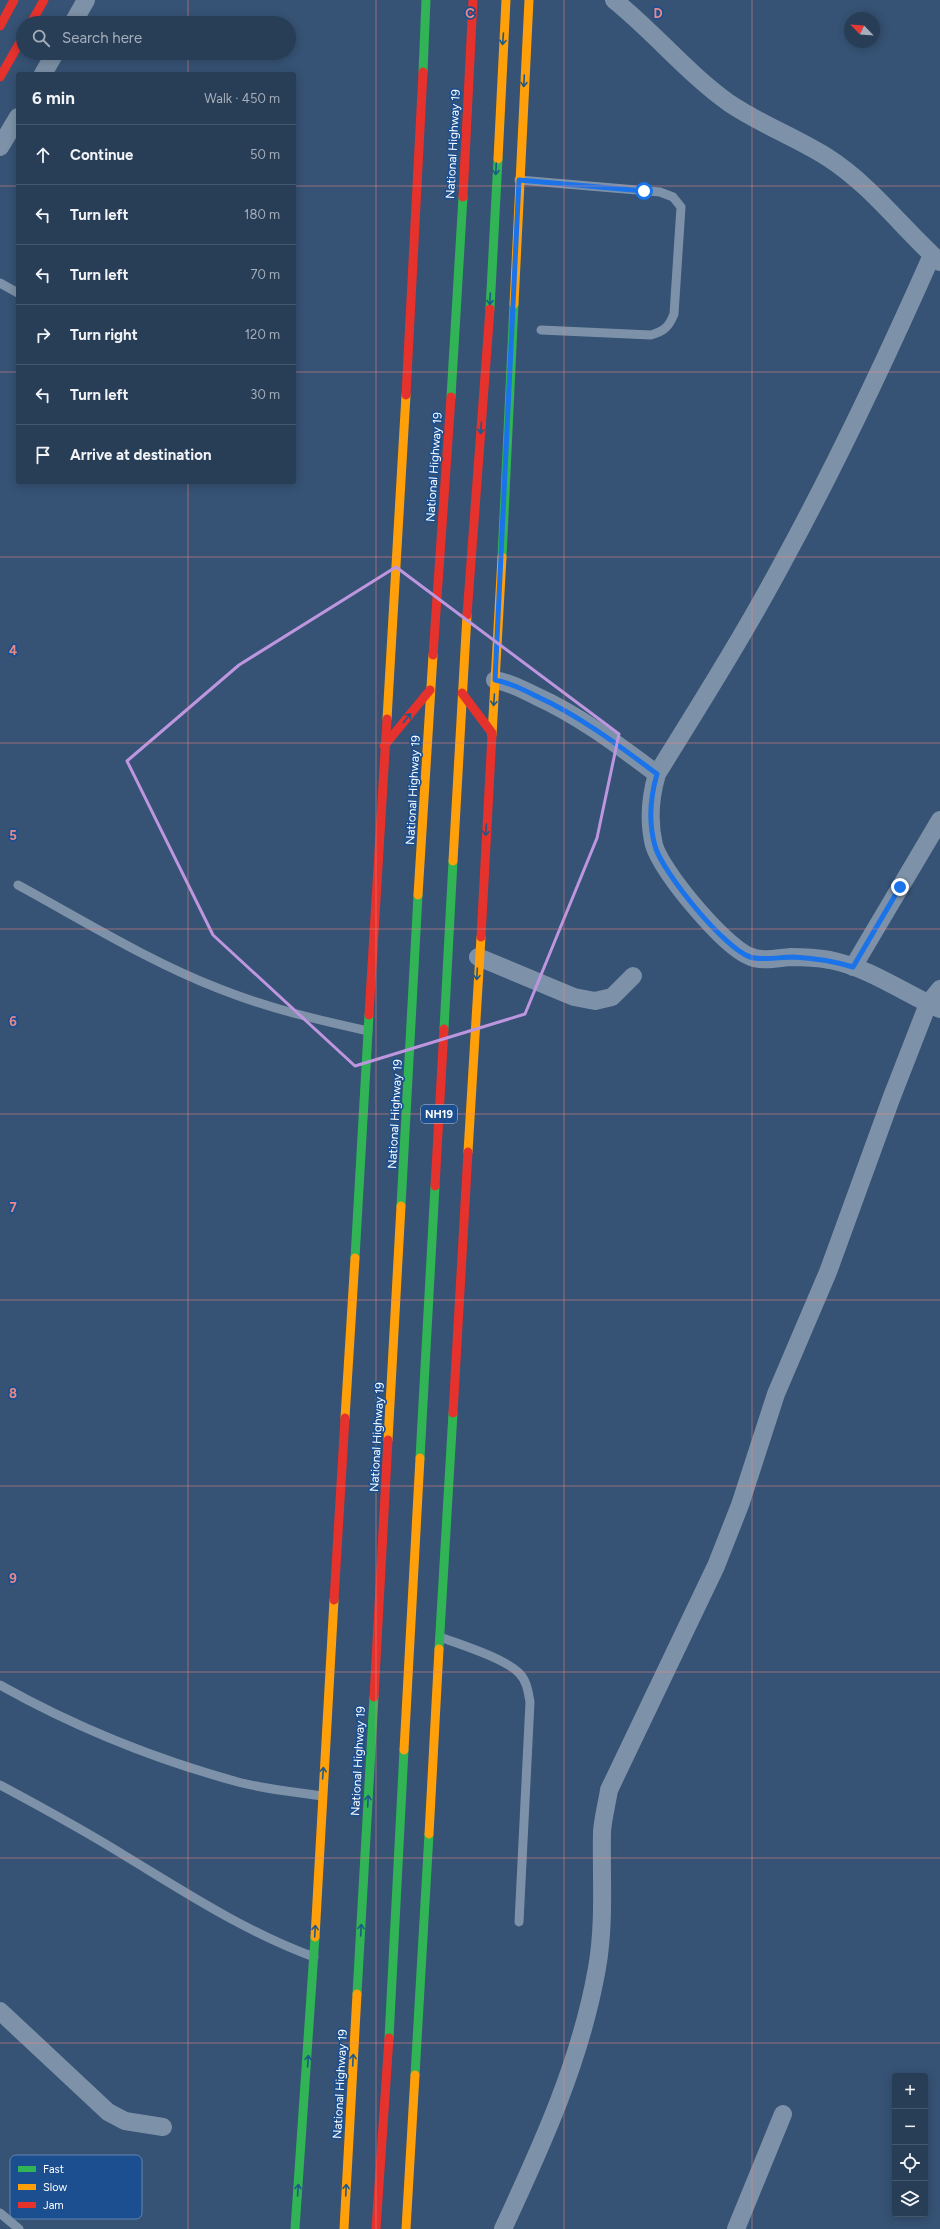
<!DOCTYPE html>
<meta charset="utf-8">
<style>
:root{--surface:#283e57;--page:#30455d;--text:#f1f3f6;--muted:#a5aeba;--line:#44576d}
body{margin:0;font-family:Figtree,sans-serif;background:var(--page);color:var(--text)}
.controls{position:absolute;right:12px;bottom:12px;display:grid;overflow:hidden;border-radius:4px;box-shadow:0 2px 10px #0003}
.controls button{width:36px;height:36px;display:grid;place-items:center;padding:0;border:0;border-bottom:1px solid var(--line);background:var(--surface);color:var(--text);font:20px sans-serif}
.compass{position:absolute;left:844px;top:12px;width:36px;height:36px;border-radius:50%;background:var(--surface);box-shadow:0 2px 10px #0003;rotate:295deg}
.stop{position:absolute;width:12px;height:12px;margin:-9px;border:3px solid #1a73e8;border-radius:50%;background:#fff}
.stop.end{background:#1a73e8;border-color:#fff;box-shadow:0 1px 4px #0008}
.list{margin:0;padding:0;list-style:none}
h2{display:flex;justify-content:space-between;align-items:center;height:52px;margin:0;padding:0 16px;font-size:17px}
h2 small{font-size:13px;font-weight:400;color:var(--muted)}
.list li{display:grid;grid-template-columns:26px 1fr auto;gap:12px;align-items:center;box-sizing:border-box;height:60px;padding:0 16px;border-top:1px solid var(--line)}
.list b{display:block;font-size:15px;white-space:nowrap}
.list em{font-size:13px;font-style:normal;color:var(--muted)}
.icon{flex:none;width:22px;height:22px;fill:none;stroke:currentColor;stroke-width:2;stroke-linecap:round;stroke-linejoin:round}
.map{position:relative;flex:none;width:940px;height:2229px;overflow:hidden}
.search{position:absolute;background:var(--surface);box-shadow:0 2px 10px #0003;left:16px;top:16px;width:280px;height:44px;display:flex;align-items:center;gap:10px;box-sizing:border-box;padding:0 14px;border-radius:22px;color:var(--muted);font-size:15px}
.panel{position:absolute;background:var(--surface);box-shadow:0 2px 10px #0003;left:16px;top:72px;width:280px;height:412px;border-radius:4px}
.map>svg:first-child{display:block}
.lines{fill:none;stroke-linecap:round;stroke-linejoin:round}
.lane{stroke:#7d92a8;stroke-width:9}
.street{stroke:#7d92a8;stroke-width:18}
.fast{stroke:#30b455;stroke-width:9}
.slow{stroke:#ff9f0a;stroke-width:9}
.jam{stroke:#e5322d;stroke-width:9}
.oneway{stroke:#1d5989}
.route{stroke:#1a73e8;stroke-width:5}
.marked{fill:none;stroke:#bd96df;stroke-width:3;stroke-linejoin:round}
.grid{fill:none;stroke:#e88989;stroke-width:1;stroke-opacity:0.55}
.labels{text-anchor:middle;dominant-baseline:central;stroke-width:3.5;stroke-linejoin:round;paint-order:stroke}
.shield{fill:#1b4f8f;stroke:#bbcadd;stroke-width:1}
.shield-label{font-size:11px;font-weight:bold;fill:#fff}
.street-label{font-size:12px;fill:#fff;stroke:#1b4f8f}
.key{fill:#1b4f8f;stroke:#5f84b1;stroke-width:1}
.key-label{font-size:11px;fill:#fff}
.grid-label{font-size:13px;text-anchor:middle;font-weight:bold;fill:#e88989;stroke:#1b4f8f;stroke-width:3.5;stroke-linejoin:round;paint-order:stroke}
</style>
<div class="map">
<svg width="940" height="2229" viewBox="0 0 940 2229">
<rect width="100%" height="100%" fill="#365274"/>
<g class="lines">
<!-- lane -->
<path class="lane" d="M 519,180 L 660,192 L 673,197 L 681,207 L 674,314 C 669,327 664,331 651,335 L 541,330
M 0,283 L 18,293
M 18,885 C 84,921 150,962 220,989 C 268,1008 318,1020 368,1031
M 440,1637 C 461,1645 504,1658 519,1673 C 527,1681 528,1691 530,1702 L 519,1922
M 0,1685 C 75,1727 154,1759 238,1782 C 265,1789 294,1792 322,1796
M 0,1785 C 43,1808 85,1831 127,1857 C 188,1894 246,1932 314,1957
M 0,2213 L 19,2229"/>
<!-- street -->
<path class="street" d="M 614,0 C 654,32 687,73 729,103 C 760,124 795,137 827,157 C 871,185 902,228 940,262
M 73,23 L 86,0
M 43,74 L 55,53
M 0,147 L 18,117
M 932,255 C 886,359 838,461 784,560 C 745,633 701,703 657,774 C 650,798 648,820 654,845 C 661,871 724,946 749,956 C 762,962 777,958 791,957 C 803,957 818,958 830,960 C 870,968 904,993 940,1009
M 495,680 C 510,683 522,689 536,696 C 580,716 618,745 657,774
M 478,957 L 574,997 L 595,1001 L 612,997 L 633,976
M 853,967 L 940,820
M 0,2011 L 108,2112 L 125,2121 L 163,2127
M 503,2229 C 542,2145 581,2060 597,1968 C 605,1923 601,1877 602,1832 C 603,1818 607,1803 609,1790 L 716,1566 L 740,1505 L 776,1394 L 828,1272 L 891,1099 L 928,1004 L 940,989
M 736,2229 L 783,2114"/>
<!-- fast -->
<path class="fast" d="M 423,72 L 426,0
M 490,309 L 498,159
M 451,397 L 463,197
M 502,557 L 514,304
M 444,1029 L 453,861
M 401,1206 L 418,895
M 355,1258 L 369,1015
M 420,1458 L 435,1186
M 439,1649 L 453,1413
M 357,1994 L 374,1697
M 389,2038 L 404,1750
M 415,2075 L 429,1834
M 295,2229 L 315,1937"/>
<!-- slow -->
<path class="slow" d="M 498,159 L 506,0
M 514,304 L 529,0
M 387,719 L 406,395
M 492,735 L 502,557
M 453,861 L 467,615
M 418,895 L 433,655
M 468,1152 L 481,937
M 345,1418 L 355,1258
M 388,1440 L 401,1206
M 404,1750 L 420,1458
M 429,1834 L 439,1649
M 315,1937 L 334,1600
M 344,2229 L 357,1994
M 406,2229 L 415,2075"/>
<!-- jam -->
<path class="jam" d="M 31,23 L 44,0
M 0,26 L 14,0
M 0,77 L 23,37
M 463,197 L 473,0
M 406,395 L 423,72
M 467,615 L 490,309
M 433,655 L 451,397
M 462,693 L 492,733
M 384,746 L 430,690
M 481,937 L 492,735
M 369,1015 L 387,719
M 435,1186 L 444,1029
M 453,1413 L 468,1152
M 334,1600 L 345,1418
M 374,1697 L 388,1440
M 376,2229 L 389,2038"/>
</g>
<!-- one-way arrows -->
<defs><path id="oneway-shaft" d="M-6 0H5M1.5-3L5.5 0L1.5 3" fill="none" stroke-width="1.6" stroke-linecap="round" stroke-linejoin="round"/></defs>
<g class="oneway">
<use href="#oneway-shaft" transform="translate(503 39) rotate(94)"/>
<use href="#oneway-shaft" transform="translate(524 81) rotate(93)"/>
<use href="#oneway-shaft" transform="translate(496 169) rotate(93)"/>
<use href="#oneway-shaft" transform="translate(490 299) rotate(93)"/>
<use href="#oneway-shaft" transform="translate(481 428) rotate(94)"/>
<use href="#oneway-shaft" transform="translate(494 700) rotate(94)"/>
<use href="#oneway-shaft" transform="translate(407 718) rotate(-51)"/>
<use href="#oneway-shaft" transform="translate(486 830) rotate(94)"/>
<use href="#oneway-shaft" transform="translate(477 974) rotate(93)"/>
<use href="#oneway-shaft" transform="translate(323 1773) rotate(-86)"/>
<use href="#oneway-shaft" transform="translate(368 1801) rotate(-87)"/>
<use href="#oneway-shaft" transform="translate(361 1930) rotate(-87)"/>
<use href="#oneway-shaft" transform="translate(315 1931) rotate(-87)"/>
<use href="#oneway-shaft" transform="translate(353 2060) rotate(-87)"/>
<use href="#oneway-shaft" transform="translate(308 2061) rotate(-86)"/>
<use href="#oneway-shaft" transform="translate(298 2190) rotate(-86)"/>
<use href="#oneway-shaft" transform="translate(346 2190) rotate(-87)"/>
</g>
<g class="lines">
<!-- route -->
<path class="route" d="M 644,191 L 519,180 L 495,680 C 510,683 522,689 536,696 C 580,716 618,745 657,774 C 650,798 648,821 655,846 C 662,872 725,949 750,957 C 764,961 779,957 793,957 C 814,958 833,961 853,967 L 900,887"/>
</g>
<!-- marked area -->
<path class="marked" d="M 396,567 L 619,734 L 597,838 L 525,1014 L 355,1066 L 213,935 L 127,761 L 239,665 Z"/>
<!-- grid -->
<path class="grid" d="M 188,0 L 188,23M 376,0 L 376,2229M 564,0 L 564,2229M 752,0 L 752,2229M 188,53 L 188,74M 0,186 L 18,186M 294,186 L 940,186M 0,372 L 18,372M 294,372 L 940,372M 188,482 L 188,2229M 0,557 L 940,557M 0,743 L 940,743M 0,929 L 940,929M 0,1114 L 940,1114M 0,1300 L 940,1300M 0,1486 L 940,1486M 0,1672 L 940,1672M 0,1858 L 940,1858M 0,2043 L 940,2043"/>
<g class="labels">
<!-- shield labels -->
<rect class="shield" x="421" y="1105" width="36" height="18" rx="3"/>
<g class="shield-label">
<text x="439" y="1114">NH19</text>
</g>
<!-- street labels -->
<g class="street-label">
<text transform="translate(453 144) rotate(-87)">National Highway 19</text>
<text transform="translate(434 467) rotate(-86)">National Highway 19</text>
<text transform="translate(413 790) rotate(-87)">National Highway 19</text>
<text transform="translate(395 1114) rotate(-87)">National Highway 19</text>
<text transform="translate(377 1437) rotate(-87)">National Highway 19</text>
<text transform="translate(358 1761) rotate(-87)">National Highway 19</text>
<text transform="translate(340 2084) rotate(-87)">National Highway 19</text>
</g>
</g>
<!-- legend -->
<rect x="10" y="2155" width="132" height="64" rx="6" class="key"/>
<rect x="18" y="2166" width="18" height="6" fill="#30b455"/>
<rect x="18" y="2184" width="18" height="6" fill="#ff9f0a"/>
<rect x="18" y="2202" width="18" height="6" fill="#e5322d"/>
<g class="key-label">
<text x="43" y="2173">Fast</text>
<text x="43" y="2191">Slow</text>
<text x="43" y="2209">Jam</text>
</g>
<g class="grid-label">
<text x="470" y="18">C</text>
<text x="658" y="18">D</text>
<text x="13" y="655">4</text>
<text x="13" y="840">5</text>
<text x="13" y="1026">6</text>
<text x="13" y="1212">7</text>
<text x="13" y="1398">8</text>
<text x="13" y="1583">9</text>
</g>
</svg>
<div class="controls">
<button>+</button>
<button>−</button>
<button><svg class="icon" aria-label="locate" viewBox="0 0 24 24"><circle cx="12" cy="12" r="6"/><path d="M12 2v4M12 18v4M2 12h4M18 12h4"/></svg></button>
<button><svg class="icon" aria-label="layers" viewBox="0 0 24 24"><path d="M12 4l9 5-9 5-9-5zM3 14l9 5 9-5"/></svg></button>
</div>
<svg class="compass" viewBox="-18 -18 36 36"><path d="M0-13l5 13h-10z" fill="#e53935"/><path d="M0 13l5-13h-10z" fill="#a5aeba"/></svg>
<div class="stop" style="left:644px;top:191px"></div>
<div class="stop end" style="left:900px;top:887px"></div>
<div class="search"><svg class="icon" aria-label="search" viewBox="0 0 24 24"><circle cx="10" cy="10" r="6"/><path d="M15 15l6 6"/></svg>Search here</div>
<section class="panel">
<h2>6 min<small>Walk · 450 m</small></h2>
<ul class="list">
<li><svg class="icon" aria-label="ahead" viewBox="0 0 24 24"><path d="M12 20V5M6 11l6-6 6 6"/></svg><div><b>Continue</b></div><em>50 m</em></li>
<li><svg class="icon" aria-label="left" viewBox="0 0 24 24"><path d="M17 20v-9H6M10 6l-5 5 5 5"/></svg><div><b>Turn left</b></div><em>180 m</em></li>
<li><svg class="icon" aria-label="left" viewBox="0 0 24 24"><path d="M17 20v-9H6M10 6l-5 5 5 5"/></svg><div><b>Turn left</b></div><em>70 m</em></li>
<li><svg class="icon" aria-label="right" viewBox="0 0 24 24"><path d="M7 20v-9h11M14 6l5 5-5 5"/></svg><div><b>Turn right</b></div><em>120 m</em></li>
<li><svg class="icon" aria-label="left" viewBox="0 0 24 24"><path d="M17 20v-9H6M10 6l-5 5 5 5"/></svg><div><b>Turn left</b></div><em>30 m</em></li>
<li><svg class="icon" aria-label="arrive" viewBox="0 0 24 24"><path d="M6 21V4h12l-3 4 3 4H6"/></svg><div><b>Arrive at destination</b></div></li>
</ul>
</section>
</div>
